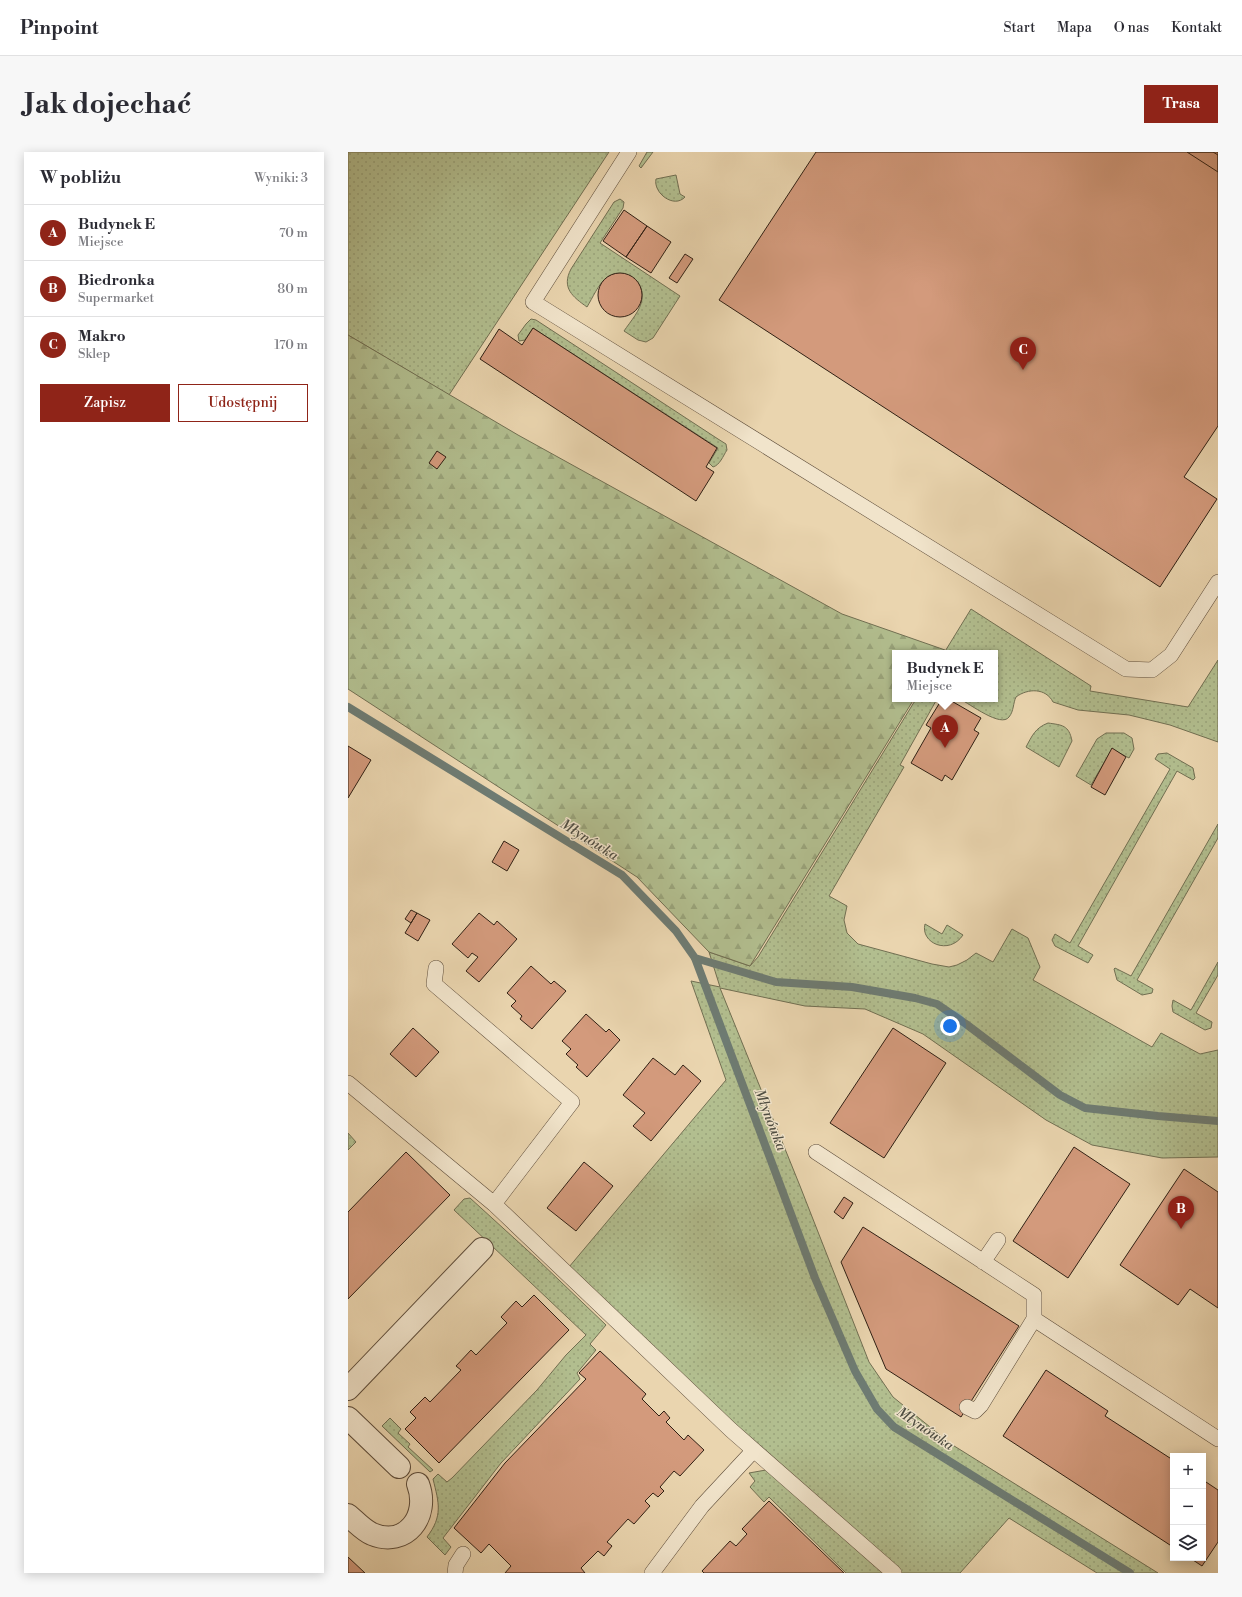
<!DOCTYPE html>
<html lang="pl">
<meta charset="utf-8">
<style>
:root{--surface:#fff;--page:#f7f7f7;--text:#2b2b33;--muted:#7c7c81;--line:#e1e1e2;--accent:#8f2418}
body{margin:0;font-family:"Libre Bodoni",serif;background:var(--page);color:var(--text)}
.controls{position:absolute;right:12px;bottom:12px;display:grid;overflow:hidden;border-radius:0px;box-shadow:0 2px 10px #0003}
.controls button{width:36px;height:36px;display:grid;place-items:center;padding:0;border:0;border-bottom:1px solid var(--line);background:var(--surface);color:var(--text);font:20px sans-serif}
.you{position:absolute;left:602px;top:874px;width:14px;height:14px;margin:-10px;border:3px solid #fff;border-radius:50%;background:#1a73e8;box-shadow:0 0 0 6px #1a73e833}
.badge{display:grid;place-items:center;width:26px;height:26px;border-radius:50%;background:var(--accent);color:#fff;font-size:13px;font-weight:700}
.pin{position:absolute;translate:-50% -33px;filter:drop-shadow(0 1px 2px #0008)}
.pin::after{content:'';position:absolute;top:21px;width:14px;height:12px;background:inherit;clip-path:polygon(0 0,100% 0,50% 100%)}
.popup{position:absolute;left:544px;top:498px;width:106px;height:52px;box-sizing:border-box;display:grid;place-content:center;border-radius:0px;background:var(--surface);filter:drop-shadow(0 1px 3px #0005);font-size:13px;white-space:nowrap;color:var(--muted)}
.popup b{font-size:15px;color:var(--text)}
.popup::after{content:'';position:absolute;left:50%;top:100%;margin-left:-8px;border:8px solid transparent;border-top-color:var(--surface)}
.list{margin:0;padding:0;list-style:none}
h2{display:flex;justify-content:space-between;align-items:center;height:52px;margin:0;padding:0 16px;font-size:17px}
h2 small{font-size:13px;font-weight:400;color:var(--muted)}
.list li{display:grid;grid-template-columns:26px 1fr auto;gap:12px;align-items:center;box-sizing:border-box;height:56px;padding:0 16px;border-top:1px solid var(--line)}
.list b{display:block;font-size:15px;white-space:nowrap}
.list p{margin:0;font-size:13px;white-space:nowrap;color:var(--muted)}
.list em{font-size:13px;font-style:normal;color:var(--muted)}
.actions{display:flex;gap:8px;padding:12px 16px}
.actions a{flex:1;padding:9px 0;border:1px solid var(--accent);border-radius:0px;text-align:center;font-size:14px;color:var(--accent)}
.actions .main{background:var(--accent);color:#fff}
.icon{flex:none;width:22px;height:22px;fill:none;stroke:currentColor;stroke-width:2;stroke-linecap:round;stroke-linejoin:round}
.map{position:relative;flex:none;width:870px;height:1421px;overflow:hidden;border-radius:0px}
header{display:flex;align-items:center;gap:24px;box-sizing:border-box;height:56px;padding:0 20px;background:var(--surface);border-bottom:1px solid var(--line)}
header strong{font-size:19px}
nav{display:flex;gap:22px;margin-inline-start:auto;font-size:14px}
.intro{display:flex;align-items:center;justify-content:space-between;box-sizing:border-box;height:96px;padding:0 24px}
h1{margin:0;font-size:28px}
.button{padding:10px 18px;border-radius:0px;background:var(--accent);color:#fff;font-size:14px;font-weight:700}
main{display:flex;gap:24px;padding:0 24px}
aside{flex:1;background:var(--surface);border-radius:0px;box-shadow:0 2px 10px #0003}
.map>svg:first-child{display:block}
.grass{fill:url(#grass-dots);stroke:#716f52}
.forest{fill:url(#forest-firs);stroke:#716f52}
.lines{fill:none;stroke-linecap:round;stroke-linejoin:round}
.stream{stroke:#6e7b72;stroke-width:8}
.building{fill:#d39a7c;stroke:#302014}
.lane-casing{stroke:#5e4d3b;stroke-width:16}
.street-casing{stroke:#5e4d3b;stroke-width:24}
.lane{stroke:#f1e4cb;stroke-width:15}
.street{stroke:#f1e4cb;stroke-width:22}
.labels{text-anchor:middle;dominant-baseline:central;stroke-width:3;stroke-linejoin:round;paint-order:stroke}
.water-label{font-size:14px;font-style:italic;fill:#4f4e43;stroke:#f1e4cb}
</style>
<header>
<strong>Pinpoint</strong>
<nav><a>Start</a><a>Mapa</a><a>O nas</a><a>Kontakt</a></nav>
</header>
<div class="intro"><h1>Jak dojechać</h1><a class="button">Trasa</a></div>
<main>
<aside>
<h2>W pobliżu<small>Wyniki: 3</small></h2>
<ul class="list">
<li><span class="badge">A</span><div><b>Budynek E</b><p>Miejsce</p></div><em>70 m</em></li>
<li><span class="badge">B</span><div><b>Biedronka</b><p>Supermarket</p></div><em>80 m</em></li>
<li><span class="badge">C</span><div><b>Makro</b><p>Sklep</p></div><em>170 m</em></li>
</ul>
<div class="actions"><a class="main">Zapisz</a><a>Udostępnij</a></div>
</aside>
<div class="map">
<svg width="870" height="1421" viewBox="0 0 870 1421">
<defs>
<pattern id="grass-dots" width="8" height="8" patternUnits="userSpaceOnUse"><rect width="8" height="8" fill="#b2be8f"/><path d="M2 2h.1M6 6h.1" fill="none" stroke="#99a37a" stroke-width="1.8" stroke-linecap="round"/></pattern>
<pattern id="forest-firs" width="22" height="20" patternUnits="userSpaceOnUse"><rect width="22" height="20" fill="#b2be8f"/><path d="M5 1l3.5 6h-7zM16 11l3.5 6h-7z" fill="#99a37a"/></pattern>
</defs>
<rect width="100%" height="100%" fill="#ead5af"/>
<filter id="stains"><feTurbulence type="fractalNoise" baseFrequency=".005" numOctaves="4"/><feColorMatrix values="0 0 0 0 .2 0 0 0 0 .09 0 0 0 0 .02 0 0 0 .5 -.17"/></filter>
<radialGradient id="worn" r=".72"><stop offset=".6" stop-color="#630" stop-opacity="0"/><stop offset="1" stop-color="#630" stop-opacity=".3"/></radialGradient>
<!-- grass -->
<path class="grass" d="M 0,0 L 261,0 L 101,243 L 0,183 Z
M 299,0 L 305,0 L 293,16 L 291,14 Z
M 328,23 L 332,42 L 337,45 C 326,57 305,41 308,27 Z
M 272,47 L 276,50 L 275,56 L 252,91 L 332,144 L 305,186 L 298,190 L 290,188 L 276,179 C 282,170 293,158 294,147 C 297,127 273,114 258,126 C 250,133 245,145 239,155 C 225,145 213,136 223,117 L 266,50 Z
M 183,167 L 188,168 L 370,287 L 378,292 L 379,298 C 375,304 372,313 365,315 L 361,311 L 370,296 L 185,176 L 177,188 L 171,189 L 170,183 L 178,172 Z
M 623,457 L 743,534 L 742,539 L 840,555 L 870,508 L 870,590 L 822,573 L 781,563 L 730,558 L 705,550 C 698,536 680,536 668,545 C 665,551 666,559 661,565 C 653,576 622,552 612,547 L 647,547 L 647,501 L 596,501 Z
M 568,547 L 589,547 L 552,613 L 556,615 L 481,744 L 499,754 L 496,768 L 499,781 L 510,792 L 584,812 L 601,815 L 609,813 L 619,808 L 628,801 L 645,810 L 664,777 L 680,786 L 692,815 L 685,828 L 804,895 L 813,881 L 852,902 L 870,898 L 870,1005 L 814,1006 L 744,993 L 698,968 L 575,882 L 517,857 L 457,854 L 372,836 L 452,1034 L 521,1210 L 545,1245 L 603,1292 L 810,1421 L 749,1421 L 661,1366 L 612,1421 L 551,1421 L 390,1277 L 221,1115 L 378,928 L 343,829 L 372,835 L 361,800 L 402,814 L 410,805 Z
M 700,571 C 714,573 721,573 724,589 L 711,615 L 678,595 C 684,584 687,576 700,571 Z
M 758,581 L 776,581 L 784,586 L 786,597 L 781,606 L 764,597 L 743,633 L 728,624 L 749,587 Z
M 819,601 L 845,616 L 847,626 L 845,628 L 829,619 L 730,794 L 745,803 L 740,811 L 707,794 L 704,788 L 707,782 L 722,791 L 822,617 L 807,607 L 810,602 Z
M 870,672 L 870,686 L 789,828 L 805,837 L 804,841 L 794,843 L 769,828 L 766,817 L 767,816 L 783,824 Z
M 577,772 L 594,782 L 599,773 L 615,783 C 601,804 572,791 577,772 Z
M 870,810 L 870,823 L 848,861 L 864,870 L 863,876 L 857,878 L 825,860 L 824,854 L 825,848 L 843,858 Z
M 0,981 L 8,990 L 0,998 Z
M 122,1046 L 189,1107 L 258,1173 L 242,1192 L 248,1198 L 229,1221 L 232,1227 L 153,1311 L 95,1386 L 103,1395 L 97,1403 L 79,1385 C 95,1364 91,1351 85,1327 L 90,1322 L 99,1330 L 104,1326 L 189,1238 L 218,1203 L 238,1183 L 106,1058 L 116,1047 Z
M 42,1266 L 53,1277 L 50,1281 L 62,1292 L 60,1295 L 85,1318 L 82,1320 L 34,1274 Z
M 418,1318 L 535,1421 L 498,1421 L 421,1345 L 416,1350 L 402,1335 L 407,1329 L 401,1321 Z"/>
<!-- forest -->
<path class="forest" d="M 0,183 L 170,283 L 494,462 L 597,498 L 595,501 L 547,501 L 547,547 L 566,547 L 402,814 L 361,800 L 289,725 L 0,537 Z"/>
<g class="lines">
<!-- stream -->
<path class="stream" d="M 0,555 L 274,723 L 328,779 L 347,806 L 467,1126 L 507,1219 L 529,1257 L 546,1275 L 782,1421
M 347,806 L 428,830 L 504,835 L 567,846 L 589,852 L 618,872 L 712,943 L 737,956 L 810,964 L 870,969"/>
</g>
<!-- building -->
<path class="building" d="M 468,0 L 865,0 L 870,3 L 870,274 L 836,325 L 869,347 L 812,435 L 371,148 Z
M 839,0 L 870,0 L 870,20 Z
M 276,58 L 299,74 L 278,105 L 255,89 Z
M 299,74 L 323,90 L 303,121 L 278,105 Z
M 337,102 L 345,107 L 329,131 L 321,126 Z
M250 143a22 22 0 1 1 44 0a22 22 0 1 1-44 0Z
M 185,176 L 369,296 L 358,315 L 366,320 L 348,349 L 132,207 L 151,177 L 174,193 Z
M 89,299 L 98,305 L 89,317 L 81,311 Z
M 594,547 L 600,547 L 633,566 L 626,578 L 631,581 L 604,628 L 597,623 L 594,629 L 563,611 L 583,576 L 578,573 Z
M 0,594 L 23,608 L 0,646 Z
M 764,596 L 778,605 L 757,643 L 743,635 Z
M 156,689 L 171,698 L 159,719 L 144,710 Z
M 63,758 L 69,761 L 63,771 L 57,767 Z
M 69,761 L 82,768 L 70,789 L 57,781 Z
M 131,761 L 146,773 L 149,769 L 169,787 L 131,830 L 118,819 L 130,805 L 124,801 L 120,806 L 104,792 Z
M 183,814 L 203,832 L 206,829 L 218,839 L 184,877 L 172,867 L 174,864 L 163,854 L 168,849 L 159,841 Z
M 238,862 L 258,880 L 261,877 L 272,888 L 239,925 L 228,915 L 230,913 L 218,902 L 223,897 L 214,889 Z
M 65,876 L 91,900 L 68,925 L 42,902 Z
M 545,876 L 598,911 L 536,1006 L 482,971 Z
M 305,906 L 327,923 L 335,913 L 353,929 L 303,989 L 285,974 L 297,961 L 275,943 Z
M 726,995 L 782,1032 L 720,1126 L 665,1089 Z
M 58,1000 L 102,1043 L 0,1147 L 0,1060 Z
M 236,1010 L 265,1034 L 228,1079 L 199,1056 Z
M 836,1017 L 870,1040 L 870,1156 L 842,1137 L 830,1153 L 772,1113 Z
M 496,1045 L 505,1051 L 495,1067 L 486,1060 Z
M 515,1075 L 671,1174 L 613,1265 L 538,1217 L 493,1110 Z
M 186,1143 L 221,1178 L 91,1311 L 57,1277 L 68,1266 L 62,1260 L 77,1245 L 82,1250 L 113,1218 L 108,1214 L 123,1198 L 128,1203 L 159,1171 L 153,1165 L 168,1149 L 174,1155 Z
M 252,1199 L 298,1242 L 294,1247 L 311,1264 L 316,1259 L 322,1266 L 318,1270 L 336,1288 L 340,1283 L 356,1298 L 332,1324 L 326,1319 L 312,1335 L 316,1339 L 310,1345 L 305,1341 L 297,1349 L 302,1354 L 286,1372 L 280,1367 L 259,1390 L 264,1394 L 256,1404 L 250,1399 L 233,1416 L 237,1421 L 157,1421 L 163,1414 L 141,1392 L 133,1401 L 106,1376 L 157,1311 L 238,1227 L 231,1221 Z
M 698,1218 L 760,1259 L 757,1264 L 825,1308 L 825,1395 L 655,1284 Z
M 855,1328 L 870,1338 L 870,1390 L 854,1414 L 842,1406 L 855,1406 Z
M 421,1349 L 496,1421 L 356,1421 L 354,1419 L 382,1389 L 388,1394 L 399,1382 L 394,1377 Z
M 0,1405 L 17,1421 L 0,1421 Z"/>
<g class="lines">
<defs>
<path id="lane" d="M 281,0 L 185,150 L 778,517 L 804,518 L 823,503 L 870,430
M 88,816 L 86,832 L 224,950 L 146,1052 L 383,1278 L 546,1421
M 0,931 L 146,1052
M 468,1000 L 686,1143 L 686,1167 L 633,1253 L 627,1259 L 619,1255
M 635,1110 L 650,1088
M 686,1167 L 870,1287
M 107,1421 L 108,1413 L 115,1402
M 304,1421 L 354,1354 L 406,1298"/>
<path id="street" d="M 0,1237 L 134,1097
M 0,1266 L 51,1315
M 0,1363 C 7,1369 15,1378 24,1382 C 58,1396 82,1364 70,1332"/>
</defs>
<!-- lane casing -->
<use href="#lane" class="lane-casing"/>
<!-- street casing -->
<use href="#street" class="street-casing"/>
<!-- lane -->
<use href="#lane" class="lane"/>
<!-- street -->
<use href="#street" class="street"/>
</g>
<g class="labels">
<!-- water labels -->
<g class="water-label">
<text transform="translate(241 688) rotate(32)">Młynówka</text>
<text transform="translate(422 968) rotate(69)">Młynówka</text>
<text transform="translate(577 1277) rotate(34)">Młynówka</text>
</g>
</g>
<rect width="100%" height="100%" filter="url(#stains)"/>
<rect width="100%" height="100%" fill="url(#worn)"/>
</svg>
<div class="controls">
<button>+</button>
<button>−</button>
<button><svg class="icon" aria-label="layers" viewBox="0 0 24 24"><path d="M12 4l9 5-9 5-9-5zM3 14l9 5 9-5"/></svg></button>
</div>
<div class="you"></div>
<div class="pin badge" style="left:597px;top:596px">A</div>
<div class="popup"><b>Budynek E</b>Miejsce</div>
<div class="pin badge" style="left:833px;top:1077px">B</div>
<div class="pin badge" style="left:675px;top:218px">C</div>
</div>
</main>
